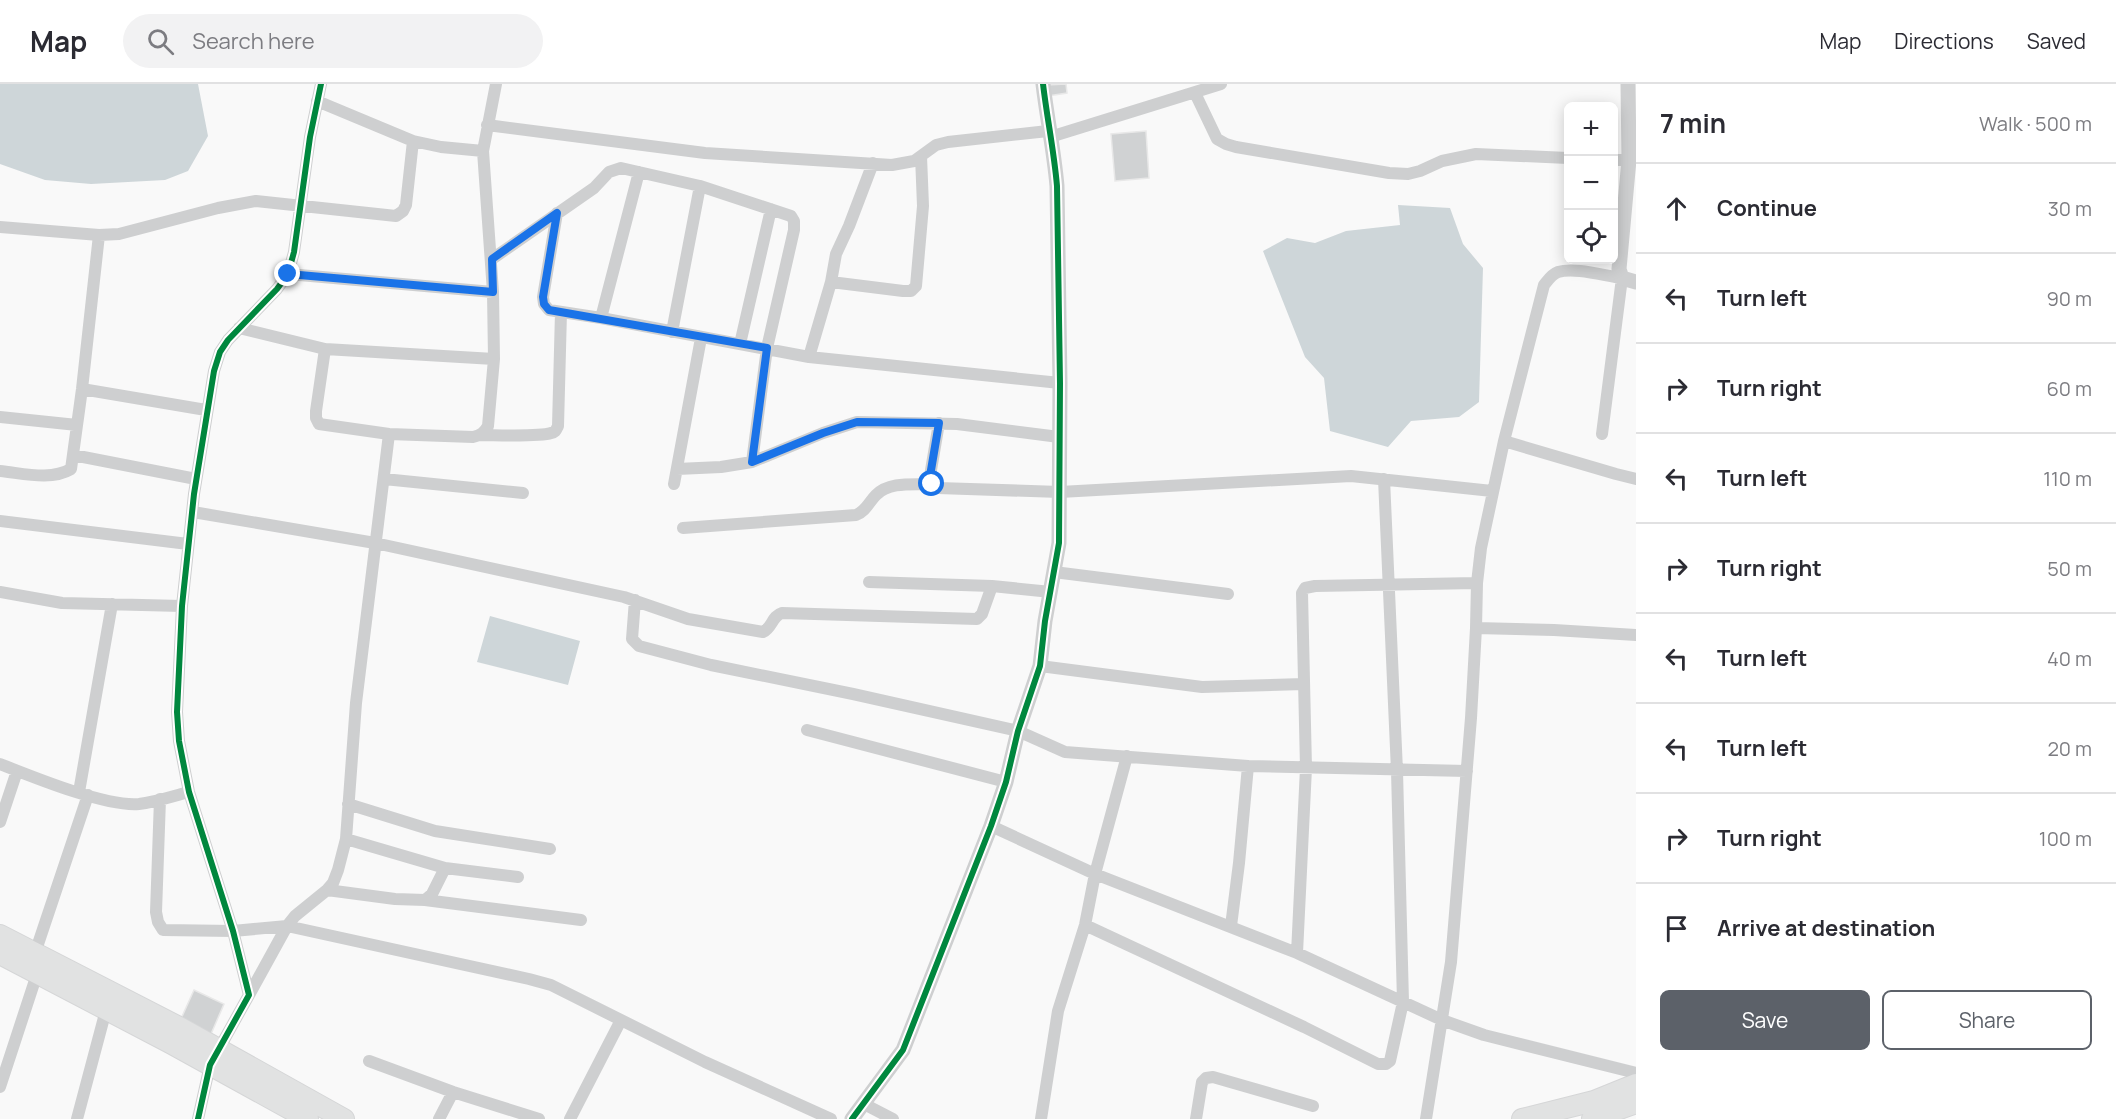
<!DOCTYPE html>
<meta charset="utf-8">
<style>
:root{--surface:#fff;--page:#f2f2f3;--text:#2b2b33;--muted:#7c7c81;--line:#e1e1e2;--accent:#5c6169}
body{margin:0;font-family:Manrope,sans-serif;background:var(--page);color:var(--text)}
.controls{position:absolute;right:18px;top:18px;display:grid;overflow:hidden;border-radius:9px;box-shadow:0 3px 15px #0003}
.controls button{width:54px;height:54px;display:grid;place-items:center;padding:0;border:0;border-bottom:2px solid var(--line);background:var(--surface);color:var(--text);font:30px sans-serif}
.stop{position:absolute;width:18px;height:18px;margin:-14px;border:4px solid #1a73e8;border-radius:50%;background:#fff}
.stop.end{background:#1a73e8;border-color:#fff;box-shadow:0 2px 6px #0008}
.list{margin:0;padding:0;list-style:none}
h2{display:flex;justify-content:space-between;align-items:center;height:78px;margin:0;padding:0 24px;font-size:26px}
h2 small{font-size:20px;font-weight:400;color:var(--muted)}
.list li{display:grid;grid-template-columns:39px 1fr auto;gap:18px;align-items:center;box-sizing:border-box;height:90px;padding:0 24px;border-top:2px solid var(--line)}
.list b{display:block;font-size:22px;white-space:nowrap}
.list em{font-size:20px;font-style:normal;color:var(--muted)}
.actions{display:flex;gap:12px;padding:18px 24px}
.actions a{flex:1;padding:14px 0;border:2px solid var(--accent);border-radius:9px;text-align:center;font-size:21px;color:var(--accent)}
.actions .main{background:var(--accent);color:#fff}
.icon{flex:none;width:33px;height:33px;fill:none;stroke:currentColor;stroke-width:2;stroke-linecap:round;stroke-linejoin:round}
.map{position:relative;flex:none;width:1636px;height:1035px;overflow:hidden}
header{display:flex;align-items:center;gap:36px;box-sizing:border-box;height:84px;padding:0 30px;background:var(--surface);border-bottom:2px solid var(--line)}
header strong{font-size:28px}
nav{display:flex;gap:33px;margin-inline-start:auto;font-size:21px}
.search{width:420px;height:54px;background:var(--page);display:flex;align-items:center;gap:15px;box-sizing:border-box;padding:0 21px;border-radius:33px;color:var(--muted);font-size:22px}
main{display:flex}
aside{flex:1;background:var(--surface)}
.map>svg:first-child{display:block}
.water{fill:#ced6d9}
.building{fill:#d0d2d3;stroke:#e8e8e8;stroke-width:1.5}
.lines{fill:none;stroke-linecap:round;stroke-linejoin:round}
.primary-casing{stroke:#d5d6d7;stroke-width:22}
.minor{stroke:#cecfd0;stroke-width:12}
.tertiary{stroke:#cecfd0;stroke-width:15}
.primary{stroke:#e1e2e2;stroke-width:20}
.cycleway-casing{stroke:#fff;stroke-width:10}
.cycleway{stroke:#00873e;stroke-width:6}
.route{stroke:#1a73e8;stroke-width:8}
</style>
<header>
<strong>Map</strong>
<div class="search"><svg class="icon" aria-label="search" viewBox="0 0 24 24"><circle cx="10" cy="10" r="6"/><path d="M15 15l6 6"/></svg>Search here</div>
<nav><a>Map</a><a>Directions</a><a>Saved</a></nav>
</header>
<main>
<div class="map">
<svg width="1636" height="1035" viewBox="0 0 1636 1035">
<rect width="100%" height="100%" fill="#f9f9f9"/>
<!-- water -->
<path class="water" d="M 0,0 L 198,0 L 208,52 L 188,87 L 165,96 L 91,100 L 45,96 L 0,80 Z
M 1398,121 L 1450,124 L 1463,160 L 1483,184 L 1479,318 L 1459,333 L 1411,337 L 1388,363 L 1330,347 L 1324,294 L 1305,273 L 1263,167 L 1287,154 L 1315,159 L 1346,147 L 1400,141 Z
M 490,532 L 580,557 L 568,601 L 477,578 Z"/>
<!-- building -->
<path class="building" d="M 1066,0 L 1067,9 L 1048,12 L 1046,1 Z
M 1146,47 L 1149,94 L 1115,97 L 1111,50 Z
M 194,906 L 224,920 L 211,950 L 180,937 Z"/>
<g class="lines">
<defs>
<path id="primary" d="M 0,851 L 181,944 L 344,1035
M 0,870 L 170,959 L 308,1035
M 1522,1035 L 1594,1017 L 1636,1000
M 1592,1035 L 1636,1019"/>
</defs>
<!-- primary casing -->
<use href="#primary" class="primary-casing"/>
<!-- minor -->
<path class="minor" d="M 1195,9 L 1217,55 L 1226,60 L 1236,63 L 1389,89 L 1408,90 L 1420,87 L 1442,77 L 1476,70 L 1568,74
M 317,17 L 413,57 L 441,63 L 483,67
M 487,41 L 705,69 L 892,81 L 914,77 L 936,61 L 948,58 L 1048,47
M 1050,53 L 1221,0
M 1614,76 L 1629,76
M 557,129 L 543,213 L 544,220 L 549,226 L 601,234 L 809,273 L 831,198 L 836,170 L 849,142 L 873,79
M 0,143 L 99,151 L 119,150 L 218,124 L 256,117 L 396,132 L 403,127 L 406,121 L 413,57
M 492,175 L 594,104 L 609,88 L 621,84 L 700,102 L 791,132 L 794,137 L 794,146 L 767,264 L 752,378
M 288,190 L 493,208
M 831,198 L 903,207 L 911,207 L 916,202 L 923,122 L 921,72
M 601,234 L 639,88
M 239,244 L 325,265 L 494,275
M 672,248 L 700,102
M 740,260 L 771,125
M 325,265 L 316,327 L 316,334 L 319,340 L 389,350 L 473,353 C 481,351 484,349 488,342 L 494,275 L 493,208 L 483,67 L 496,0
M 809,273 L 1060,299
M 82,305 L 206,326
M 0,333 L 77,341
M 939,339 L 930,392 L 932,400 L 938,404 L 1060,408 L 1351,392 L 1492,407
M 1602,350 L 1622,194 C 1605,192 1575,183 1558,188 C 1552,190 1548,196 1544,201 L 1504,357 L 1616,390 L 1636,395
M 480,351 C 496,351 539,353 551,349 C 556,348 556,346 558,342 L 561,228
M 73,371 L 196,395
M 677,385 L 721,383 L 752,378 L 823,349 L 857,338 L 957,340 L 1059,353
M 0,387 C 22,389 51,397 71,385 L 82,305 L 99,151
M 384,395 L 523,409
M 674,400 L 701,254
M 193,428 L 375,459 L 624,513 L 688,535 L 763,548 C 772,544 772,532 782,529 L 977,535 L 982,530 L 992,502 L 1051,508
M 0,437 L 188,460
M 683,444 L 856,431 C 866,427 869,418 876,411 C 890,397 914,401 932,400
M 1054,488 L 1228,510
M 869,498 L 992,502
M 0,508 L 62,519 L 182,522
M 635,516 L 632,555 L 639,562 L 711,581 L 853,610 L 1018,647 L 1065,668 L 1248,682 L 1467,687
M 1476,544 L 1554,546 L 1636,551
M 1040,582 L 1202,603 L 1304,600
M 807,646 L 1006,698
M 0,680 C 33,693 106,723 139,720 C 156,718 173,712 189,708
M 79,708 L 112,520
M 160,715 L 156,828 L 158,838 L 163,846 L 233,847 L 287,842 L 529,895 L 551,901 L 705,978 L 831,1035
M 348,720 L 435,747 L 550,765
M 0,738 L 17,687
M 991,742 L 1095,790 L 1297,869 L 1442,936 L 1484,951 L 1636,989
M 346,755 L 445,784 L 518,793
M 327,806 L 395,815 L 425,816 L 432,810 L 445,784
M 425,816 L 581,836
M 1085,841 L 1304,943 L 1378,980 L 1386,980 L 1390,977 L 1403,918 L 1397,687 L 1384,395
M 1231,842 L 1239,779 L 1248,682
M 35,869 L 88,711
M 1297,869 L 1306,684 L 1302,509 L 1305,504 L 1315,502 L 1477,499
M 249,911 L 287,842 L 295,832 L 327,806 L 333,799 L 338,786 L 346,755 L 356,619 L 389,350
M 369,977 L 453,1008 L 539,1035
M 0,1003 L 37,890
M 864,1020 L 893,1035
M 77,1035 L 106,926
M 198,1035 L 210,981 L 249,911 L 233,847 L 189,708 L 179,657 L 177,628 L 182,522 L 194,410 L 214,287 L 220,268 L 228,256 L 277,205 L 288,190 L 294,168 L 310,53 L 321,0
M 439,1035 L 453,1008
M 570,1035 L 621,936
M 1041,1035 L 1058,927 L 1085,841 L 1095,790 L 1127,672
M 1196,1035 L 1202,998 L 1206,994 L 1213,993 L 1313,1022
M 1426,1035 L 1451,878 L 1471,634 L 1476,544 L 1477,499 L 1481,464 L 1504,357"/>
<!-- tertiary -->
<path class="tertiary" d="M 1628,0 L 1629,76 L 1619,185 L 1622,194 L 1636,198
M 852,1035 L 903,966 L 991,742 L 1006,698 L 1018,647 L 1040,582 L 1045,537 L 1059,459 L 1060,299 L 1057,102 C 1054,67 1047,34 1043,0"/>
<!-- primary -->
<use href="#primary" class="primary"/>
<defs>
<path id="cycleway" d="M 198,1035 L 210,981 L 249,911 L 233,847 L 189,708 L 179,657 L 177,628 L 182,522 L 194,410 L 214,287 L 220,268 L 228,256 L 277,205 L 288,190 L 294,168 L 310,53 L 321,0
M 852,1035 L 903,966 L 991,742 L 1006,698 L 1018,647 L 1040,582 L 1045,537 L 1059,459 L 1060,299 L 1057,102 C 1054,67 1047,34 1043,0"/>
</defs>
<!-- cycleway casing -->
<use href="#cycleway" class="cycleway-casing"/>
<!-- cycleway -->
<use href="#cycleway" class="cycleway"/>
</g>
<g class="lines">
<!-- route -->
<path class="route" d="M 288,190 L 493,208 L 492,175 L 557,129 L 543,213 L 544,220 L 549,226 L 767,264 L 752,378 L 823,349 L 857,338 L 939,339 L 930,392 L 932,400"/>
</g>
</svg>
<div class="controls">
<button>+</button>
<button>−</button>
<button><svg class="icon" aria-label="locate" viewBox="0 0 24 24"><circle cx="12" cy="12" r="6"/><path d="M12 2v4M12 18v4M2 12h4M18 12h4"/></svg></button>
</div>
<div class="stop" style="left:932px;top:400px"></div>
<div class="stop end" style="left:288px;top:190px"></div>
</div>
<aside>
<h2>7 min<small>Walk · 500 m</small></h2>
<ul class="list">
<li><svg class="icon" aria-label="ahead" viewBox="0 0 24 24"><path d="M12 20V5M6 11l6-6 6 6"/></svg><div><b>Continue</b></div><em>30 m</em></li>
<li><svg class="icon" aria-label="left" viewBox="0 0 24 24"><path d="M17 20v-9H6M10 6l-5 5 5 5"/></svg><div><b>Turn left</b></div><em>90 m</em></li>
<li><svg class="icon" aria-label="right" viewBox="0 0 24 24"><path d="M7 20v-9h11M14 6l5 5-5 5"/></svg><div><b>Turn right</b></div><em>60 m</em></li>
<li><svg class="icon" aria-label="left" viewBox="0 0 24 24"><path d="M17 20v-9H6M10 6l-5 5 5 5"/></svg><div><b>Turn left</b></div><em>110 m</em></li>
<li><svg class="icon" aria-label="right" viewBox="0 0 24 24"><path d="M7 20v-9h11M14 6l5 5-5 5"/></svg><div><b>Turn right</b></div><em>50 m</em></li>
<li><svg class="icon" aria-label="left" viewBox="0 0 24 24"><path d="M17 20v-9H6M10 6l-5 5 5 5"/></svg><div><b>Turn left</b></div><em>40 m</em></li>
<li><svg class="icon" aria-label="left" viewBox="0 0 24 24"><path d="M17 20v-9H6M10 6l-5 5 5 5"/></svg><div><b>Turn left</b></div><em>20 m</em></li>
<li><svg class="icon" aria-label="right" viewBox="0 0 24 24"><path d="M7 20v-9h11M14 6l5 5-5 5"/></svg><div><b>Turn right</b></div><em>100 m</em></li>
<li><svg class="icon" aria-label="arrive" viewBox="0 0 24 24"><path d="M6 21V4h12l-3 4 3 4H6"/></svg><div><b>Arrive at destination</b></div></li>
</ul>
<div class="actions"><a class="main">Save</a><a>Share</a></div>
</aside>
</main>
